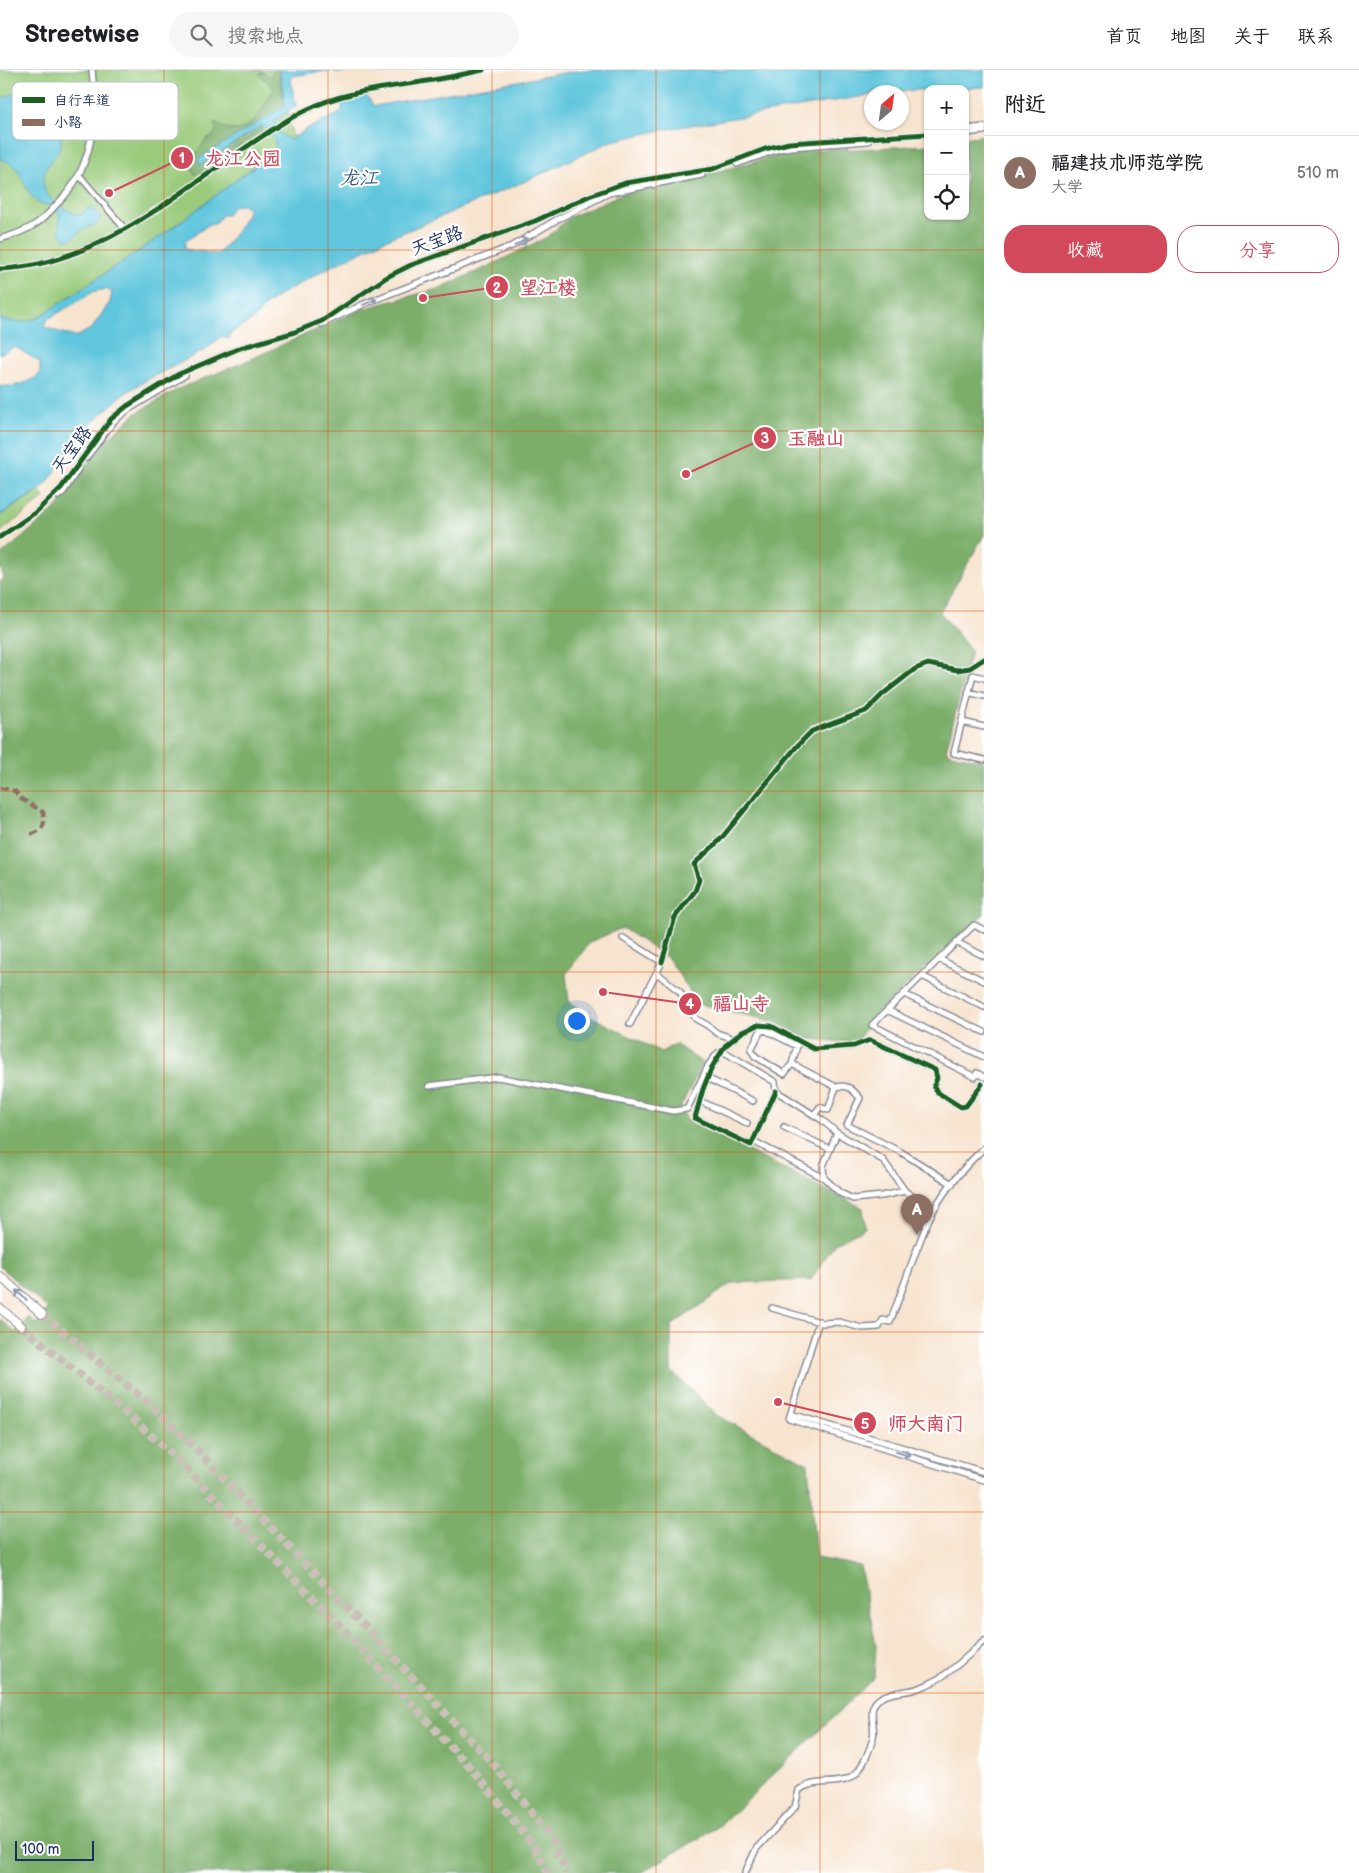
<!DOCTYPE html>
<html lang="zh">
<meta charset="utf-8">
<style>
:root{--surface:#fff;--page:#f6f6f6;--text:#202124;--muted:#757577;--line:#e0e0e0;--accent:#d1495b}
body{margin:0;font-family:"Balsamiq Sans","LXGW WenKai TC",sans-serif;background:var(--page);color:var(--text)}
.controls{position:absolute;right:15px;top:15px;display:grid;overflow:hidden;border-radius:10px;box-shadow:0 1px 4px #0004}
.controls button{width:45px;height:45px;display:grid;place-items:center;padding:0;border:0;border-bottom:1px solid var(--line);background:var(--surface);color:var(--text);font:25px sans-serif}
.compass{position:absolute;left:864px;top:15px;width:45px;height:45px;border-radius:50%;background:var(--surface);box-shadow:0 1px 4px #0004;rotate:29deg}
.scale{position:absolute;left:15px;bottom:12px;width:79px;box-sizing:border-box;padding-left:5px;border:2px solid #1b2f5e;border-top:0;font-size:14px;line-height:18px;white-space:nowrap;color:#1b2f5e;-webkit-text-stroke:4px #fff;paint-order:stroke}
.you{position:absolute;left:576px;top:950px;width:18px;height:18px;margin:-12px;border:4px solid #fff;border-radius:50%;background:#1a73e8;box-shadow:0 0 0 8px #1a73e833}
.badge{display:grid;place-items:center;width:32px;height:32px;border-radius:50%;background:var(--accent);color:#fff;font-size:16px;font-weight:700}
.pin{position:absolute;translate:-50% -41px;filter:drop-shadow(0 1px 2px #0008)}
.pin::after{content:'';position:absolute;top:26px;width:18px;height:15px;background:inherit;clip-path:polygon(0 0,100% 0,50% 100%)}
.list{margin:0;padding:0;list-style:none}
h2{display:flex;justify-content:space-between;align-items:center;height:65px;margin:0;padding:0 20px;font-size:21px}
h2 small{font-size:16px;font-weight:400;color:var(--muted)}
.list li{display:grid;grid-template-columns:32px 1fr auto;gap:15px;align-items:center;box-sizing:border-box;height:75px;padding:0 20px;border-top:1px solid var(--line)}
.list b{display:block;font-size:19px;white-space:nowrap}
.list p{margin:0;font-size:16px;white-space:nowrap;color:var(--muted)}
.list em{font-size:16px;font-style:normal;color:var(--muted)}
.actions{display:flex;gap:10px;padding:15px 20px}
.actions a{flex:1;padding:11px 0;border:1px solid var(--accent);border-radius:20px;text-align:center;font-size:18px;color:var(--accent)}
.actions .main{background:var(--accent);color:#fff}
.icon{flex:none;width:28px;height:28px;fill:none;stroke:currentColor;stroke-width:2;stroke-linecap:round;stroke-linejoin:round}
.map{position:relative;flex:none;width:984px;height:1803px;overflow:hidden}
header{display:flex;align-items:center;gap:30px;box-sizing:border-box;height:70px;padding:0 25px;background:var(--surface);border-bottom:1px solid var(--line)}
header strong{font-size:24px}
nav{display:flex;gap:28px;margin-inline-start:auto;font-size:18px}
.search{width:350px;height:45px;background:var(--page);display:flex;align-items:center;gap:12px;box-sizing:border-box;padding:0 18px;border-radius:28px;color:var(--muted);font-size:19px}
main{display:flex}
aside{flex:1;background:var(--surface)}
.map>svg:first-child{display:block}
.green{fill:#9aca7a;stroke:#5a7c6c}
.forest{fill:#7bae6a;stroke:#4b6e64}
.water{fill:#60c6dd;stroke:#3e7a9e;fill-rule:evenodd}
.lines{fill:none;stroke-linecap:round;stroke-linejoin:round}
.primary-tunnel{stroke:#cbc0b8;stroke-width:8;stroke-dasharray:8 4;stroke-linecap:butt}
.street-casing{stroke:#898a96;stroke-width:8}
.primary-casing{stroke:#898a96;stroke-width:10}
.street{stroke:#fff;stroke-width:5}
.primary{stroke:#fff;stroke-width:8}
.quiet{stroke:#8d6e63;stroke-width:4;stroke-dasharray:8 4;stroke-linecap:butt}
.cycleway-casing{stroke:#fff;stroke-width:8}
.cycleway{stroke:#1b5e20;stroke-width:5}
.oneway{stroke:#8d97ae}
.grid{fill:none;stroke:#de5710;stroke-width:1;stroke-opacity:0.55}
.labels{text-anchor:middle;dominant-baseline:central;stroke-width:4.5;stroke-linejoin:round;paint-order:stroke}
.street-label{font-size:18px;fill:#1b2f5e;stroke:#fff}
.water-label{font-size:19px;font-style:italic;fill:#305c84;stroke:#fff}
.key{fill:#fff;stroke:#bbc1cf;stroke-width:1}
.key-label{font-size:14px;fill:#1b2f5e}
.leader{fill:none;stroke:#d1495b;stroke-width:2}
.callout-dot{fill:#d1495b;stroke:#fff;stroke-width:2}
.mark-label{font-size:15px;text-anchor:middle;font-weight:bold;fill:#fff}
.callout-label{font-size:19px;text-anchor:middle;font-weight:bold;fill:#d1495b;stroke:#fff;stroke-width:4.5;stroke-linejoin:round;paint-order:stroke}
</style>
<header>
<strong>Streetwise</strong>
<div class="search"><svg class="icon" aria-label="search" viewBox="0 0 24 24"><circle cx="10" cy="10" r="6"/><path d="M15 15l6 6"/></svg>搜索地点</div>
<nav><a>首页</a><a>地图</a><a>关于</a><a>联系</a></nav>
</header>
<main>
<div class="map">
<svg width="984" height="1803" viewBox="0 0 984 1803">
<rect width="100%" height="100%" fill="#fff"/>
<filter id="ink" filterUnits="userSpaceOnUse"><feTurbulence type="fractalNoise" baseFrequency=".02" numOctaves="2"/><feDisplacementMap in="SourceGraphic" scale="10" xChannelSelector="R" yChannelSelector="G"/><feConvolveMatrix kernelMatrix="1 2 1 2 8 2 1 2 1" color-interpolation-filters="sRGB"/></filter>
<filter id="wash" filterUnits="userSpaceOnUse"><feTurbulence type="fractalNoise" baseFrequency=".0096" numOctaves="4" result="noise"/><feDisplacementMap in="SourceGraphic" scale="20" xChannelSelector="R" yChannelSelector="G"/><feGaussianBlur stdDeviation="1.12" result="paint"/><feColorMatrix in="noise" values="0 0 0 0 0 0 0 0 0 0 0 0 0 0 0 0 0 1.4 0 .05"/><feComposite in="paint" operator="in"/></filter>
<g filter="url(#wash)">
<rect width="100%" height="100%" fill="#f7e4cf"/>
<!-- green -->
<path class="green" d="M 0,0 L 279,0 L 293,68 L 161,166 L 39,247 C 26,254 14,252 0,249 Z
M 39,421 L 44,428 L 0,462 L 0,446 Z"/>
<!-- forest -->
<path class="forest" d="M 274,0 L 279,0 L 285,36 L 200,95 L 262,55 L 263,57 L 261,62 L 196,104 L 194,104 C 187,92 201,78 207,68 L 211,68 L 217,59 L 214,56 L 215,53 C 221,56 228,60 234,60 C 254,60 266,32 274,18 L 259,4 L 260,2 L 264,2 L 269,7 Z
M 984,65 L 984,465 L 940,542 L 971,581 L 946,681 L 951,684 L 984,691 L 984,844 L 873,947 L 856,973 L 809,969 L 772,951 L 698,934 L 668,888 L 622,858 L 590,872 L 566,904 L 569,931 L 588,945 L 661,982 L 675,974 L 703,993 L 681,1036 L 688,1051 L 863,1138 L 865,1158 L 835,1173 L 811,1210 L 732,1213 L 671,1256 L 671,1301 L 718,1346 L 808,1394 L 816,1488 L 860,1496 L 876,1575 L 874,1608 L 721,1755 L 641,1803 L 0,1803 L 0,1249 L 15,1262 L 29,1247 L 36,1254 L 48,1239 L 0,1197 L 0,512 L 4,508 L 0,497 L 0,486 L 58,437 L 95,382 L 116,361 L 135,344 L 178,319 L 244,292 L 362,239 L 437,219 L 485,198 L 547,167 L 570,147 L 630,120 L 667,115 L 790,82 L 829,79 L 860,79 L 928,75 L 928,146 L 965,146 L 965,68 Z"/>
<!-- water -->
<path class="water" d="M 280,0 L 354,0 L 337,3 L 333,0 L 292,6 L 291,11 L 296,36 L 274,51 L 282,65 L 290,70 L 305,60 L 342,42 L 342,31 L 365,24 L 374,36 L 581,0 L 984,0 L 984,17 L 872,22 L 871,25 L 662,60 L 612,71 L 528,110 L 385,170 L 330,197 L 281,224 L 264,237 L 254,249 L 231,263 L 229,269 L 222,266 L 205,280 L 145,311 L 124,324 L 91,353 L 44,417 L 0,445 L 0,316 C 16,317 28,313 40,304 L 40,292 L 15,277 L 0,284 L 0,249 C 14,252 26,254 39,247 L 161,166 L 275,81 C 278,71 270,60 262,56 L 200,95 L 198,89 L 285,36 ZM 236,135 L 244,135 L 249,139 C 243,154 229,173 217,184 L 185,179 L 185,172 L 208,155 L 215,154 L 222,145 L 227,145 L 232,137 ZM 108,219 L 112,222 L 110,232 L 92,258 L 78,266 L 72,266 L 44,257 L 45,253 L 48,249 L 95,221 Z
M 23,19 C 47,18 55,37 59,57 C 60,62 62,67 61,72 C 60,84 50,89 46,99 C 36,124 57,136 76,144 L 80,145 L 90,137 L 97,142 L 101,148 C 97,156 92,156 84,159 C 75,164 70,176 60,165 L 59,143 C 56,141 53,137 50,136 C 44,133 39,135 35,130 C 21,115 24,96 0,89 L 0,28 L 7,27 Z"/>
</g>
<g filter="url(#ink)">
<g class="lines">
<!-- primary-tunnel -->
<path class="primary-tunnel" d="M 42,1244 L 148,1333 L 194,1377 L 356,1547 L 496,1697 L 551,1767 L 567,1803
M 21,1256 L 132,1348 L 177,1389 L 340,1556 L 475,1703 L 534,1776 L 548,1803"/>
<defs>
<path id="street" d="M 965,59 L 984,57
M 965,63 L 984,61
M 737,94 L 779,79 L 791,77 L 868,71
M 79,105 L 124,158
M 0,169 C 10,166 20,163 29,158 C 41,152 49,143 58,133 C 93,99 98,47 92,0
M 0,199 C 91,196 170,130 242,80 C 263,66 283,51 306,40 C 344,21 386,18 427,11 C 446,8 465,4 483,0
M 322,254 L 364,234 L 512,176 L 558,149 L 609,123 L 702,105
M 86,388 L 114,351 L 129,339 L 185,305
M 58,426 L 64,421 L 78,399
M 0,467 L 36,442 L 61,418 L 111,349 L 127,336 L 179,304 L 240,278 L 292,263 L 322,251 L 387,207 L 411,195 L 535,151 L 589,126 L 625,113 L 713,99 L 765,79 L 789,73 L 928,64
M 984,608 L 973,605 L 954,683 L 984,690
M 968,622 L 984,626
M 962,652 L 984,657
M 984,860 L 974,855 L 872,955 L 975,1007 L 977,1003 L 984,1007
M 623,868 L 662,892 L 630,954
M 956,872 L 984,886
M 939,889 L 984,911
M 662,892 L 675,847 L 695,821 L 699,810 L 694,794 L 719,771 L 797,676 L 812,661 L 866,641 L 883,624 L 915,599 L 928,594 L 957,600 L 970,598 L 984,589
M 657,903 L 680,922 L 696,949 L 707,955 L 717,963 L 734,969
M 922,906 L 984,937
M 904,924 L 984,962
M 887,940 L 984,987
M 765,960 L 797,976 L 792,994 L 784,1004 L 755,986 L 751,980 L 760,962 Z
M 723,981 L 775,1012 L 776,1021 L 822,1050 L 837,1063 L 883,1090 L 905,1121 L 933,1142
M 792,994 L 836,1017 L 828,1040 L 820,1037 L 814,1045
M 707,1008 L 753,1031
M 429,1016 L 498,1007 L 673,1041 L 687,1039 L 709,994 L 718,983
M 836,1017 C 848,1014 852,1019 860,1028 L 847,1055 L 901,1082 L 952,1114
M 776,1021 L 751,1075 L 695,1048 L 703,1019 L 712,997 L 725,976 L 742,962 L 758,955 L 771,956 L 814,979 L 854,976 L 870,970 L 935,1000 L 937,1008 L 934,1016 L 937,1022 L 961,1037 L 966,1036 L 982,1014
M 700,1031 L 747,1053
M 784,1057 L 830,1079
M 837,1063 L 823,1096 L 824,1108 L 840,1123 L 853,1129 L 882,1126 L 905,1121
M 753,1071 L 824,1108
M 772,1238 L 823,1253 L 839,1252 L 862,1258 L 879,1257 L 883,1250 L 890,1252 C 903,1219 914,1184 928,1151 C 941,1123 962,1099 984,1078
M 819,1251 L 789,1349 L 984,1410
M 791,1344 L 984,1402
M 745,1803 L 756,1779 L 795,1737 L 799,1720 C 817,1706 845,1720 859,1700 C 865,1691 870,1679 873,1668 C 876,1655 866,1638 879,1629 C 889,1621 907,1623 919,1618 C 945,1609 964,1589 984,1571"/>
<path id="primary" d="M 0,1206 L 42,1244
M 0,1238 L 21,1256"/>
</defs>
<!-- street casing -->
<use href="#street" class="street-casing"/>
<!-- primary casing -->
<use href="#primary" class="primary-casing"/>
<!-- street -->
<use href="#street" class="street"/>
<!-- primary -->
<use href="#primary" class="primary"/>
<!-- quiet -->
<path class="quiet" d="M 0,718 L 15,721 L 20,728 L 43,742 C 46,758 42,761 29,765"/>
<defs>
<path id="cycleway" d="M 0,199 C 91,196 170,130 242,80 C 263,66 283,51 306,40 C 344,21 386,18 427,11 C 446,8 465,4 483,0
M 0,467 L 36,442 L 61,418 L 111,349 L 127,336 L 179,304 L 240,278 L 292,263 L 322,251 L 387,207 L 411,195 L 535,151 L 589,126 L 625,113 L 713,99 L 765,79 L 789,73 L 928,64
M 662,892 L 675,847 L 695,821 L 699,810 L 694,794 L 719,771 L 797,676 L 812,661 L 866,641 L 883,624 L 915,599 L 928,594 L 957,600 L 970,598 L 984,589
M 776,1021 L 751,1075 L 695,1048 L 703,1019 L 712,997 L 725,976 L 742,962 L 758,955 L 771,956 L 814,979 L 854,976 L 870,970 L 935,1000 L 937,1008 L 934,1016 L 937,1022 L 961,1037 L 966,1036 L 982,1014"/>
</defs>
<!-- cycleway casing -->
<use href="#cycleway" class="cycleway-casing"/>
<!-- cycleway -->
<use href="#cycleway" class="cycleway"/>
</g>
<!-- one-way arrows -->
<defs><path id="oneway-shaft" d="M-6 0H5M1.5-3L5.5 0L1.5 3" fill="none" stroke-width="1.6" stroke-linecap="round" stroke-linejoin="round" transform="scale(1.25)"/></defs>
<g class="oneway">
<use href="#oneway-shaft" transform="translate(521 172) rotate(-30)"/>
<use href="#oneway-shaft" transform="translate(370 232) rotate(-22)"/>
<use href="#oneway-shaft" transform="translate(21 1225) rotate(-138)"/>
<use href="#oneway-shaft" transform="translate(903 1384) rotate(17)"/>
</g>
</g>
<!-- grid -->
<path class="grid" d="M 164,0 L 164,1803M 328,0 L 328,1803M 492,0 L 492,1803M 656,0 L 656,1803M 820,0 L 820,1803M 0,180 L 984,180M 0,361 L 984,361M 0,541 L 984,541M 0,721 L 984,721M 0,902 L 984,902M 0,1082 L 984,1082M 0,1262 L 984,1262M 0,1442 L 984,1442M 0,1623 L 984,1623"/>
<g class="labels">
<!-- street labels -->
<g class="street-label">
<text transform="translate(437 171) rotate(-20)">天宝路</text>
<text transform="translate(72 380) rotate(-54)">天宝路</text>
</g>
<!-- water labels -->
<g class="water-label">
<text x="359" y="108">龙江</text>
</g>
</g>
<!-- legend -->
<rect x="12" y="12" width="166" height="58" rx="8" class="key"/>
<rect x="22" y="27" width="23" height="6" fill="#1b5e20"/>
<rect x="22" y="49" width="23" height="7" fill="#8d6e63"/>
<g class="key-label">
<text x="54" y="35">自行车道</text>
<text x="54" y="57">小路</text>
</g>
<!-- callouts -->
<path class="leader" d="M109 123L182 88M423 228L497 217M686 404L765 368M603 922L690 934M778 1332L865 1353"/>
<g class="callout-dot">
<circle cx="109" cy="123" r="5"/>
<circle cx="423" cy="228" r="5"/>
<circle cx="686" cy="404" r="5"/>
<circle cx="603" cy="922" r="5"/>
<circle cx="778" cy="1332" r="5"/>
<circle cx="182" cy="88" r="12"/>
<circle cx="497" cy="217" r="12"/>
<circle cx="765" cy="368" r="12"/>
<circle cx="690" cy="934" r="12"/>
<circle cx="865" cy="1353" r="12"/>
</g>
<g class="mark-label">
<text x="182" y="93">1</text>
<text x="497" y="223">2</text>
<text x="765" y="373">3</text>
<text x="690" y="939">4</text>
<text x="865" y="1359">5</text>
</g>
<g class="callout-label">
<text x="243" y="95">龙江公园</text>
<text x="548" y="224">望江楼</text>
<text x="816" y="375">玉融山</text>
<text x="741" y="940">福山寺</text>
<text x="926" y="1360">师大南门</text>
</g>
</svg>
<div class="controls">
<button>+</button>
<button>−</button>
<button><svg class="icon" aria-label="locate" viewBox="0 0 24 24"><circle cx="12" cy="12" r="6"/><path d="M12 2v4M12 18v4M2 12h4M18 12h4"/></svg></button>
</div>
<svg class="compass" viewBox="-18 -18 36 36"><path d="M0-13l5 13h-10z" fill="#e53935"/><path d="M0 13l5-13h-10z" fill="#757577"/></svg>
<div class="scale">100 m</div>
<div class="you"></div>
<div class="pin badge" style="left:917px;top:1165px;background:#8d6e63">A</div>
</div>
<aside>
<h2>附近<small></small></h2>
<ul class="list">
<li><span class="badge" style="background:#8d6e63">A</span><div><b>福建技术师范学院</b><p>大学</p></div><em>510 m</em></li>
</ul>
<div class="actions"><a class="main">收藏</a><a>分享</a></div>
</aside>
</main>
